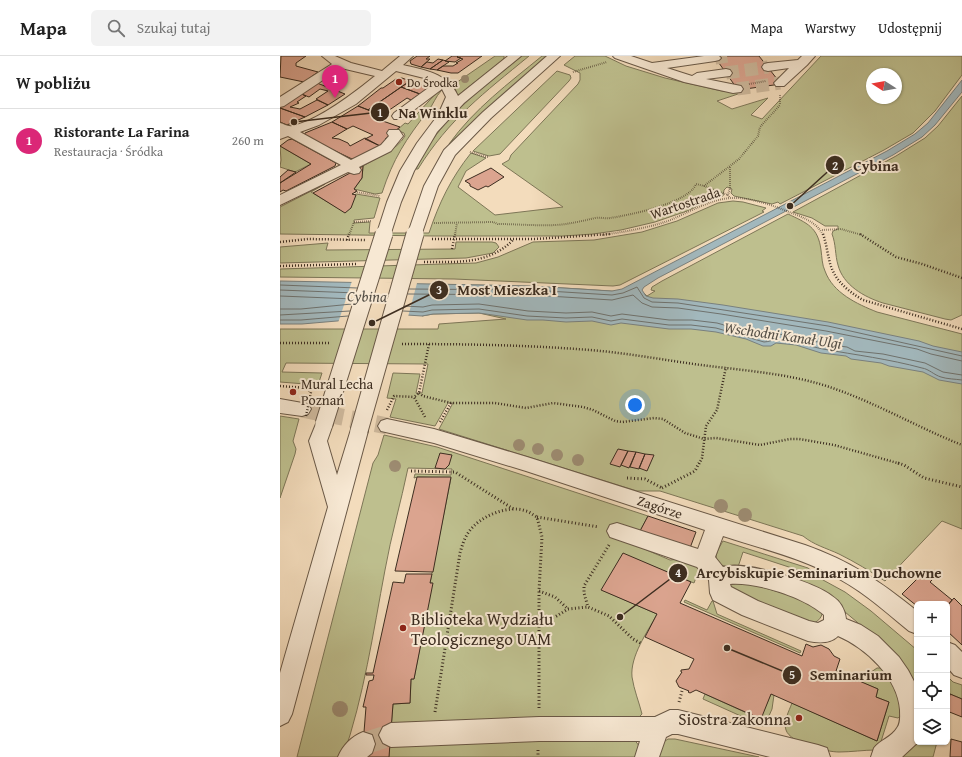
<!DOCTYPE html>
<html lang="pl">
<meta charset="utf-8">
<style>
:root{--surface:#fff;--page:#f2f2f2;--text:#222;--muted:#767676;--line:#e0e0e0;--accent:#db2777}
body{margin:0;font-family:"Gentium Book Plus",serif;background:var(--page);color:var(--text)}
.controls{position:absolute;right:12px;bottom:12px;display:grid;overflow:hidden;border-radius:6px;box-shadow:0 1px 3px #0004}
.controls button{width:36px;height:36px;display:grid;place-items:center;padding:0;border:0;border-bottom:1px solid var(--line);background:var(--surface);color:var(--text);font:20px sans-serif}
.compass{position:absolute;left:586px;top:12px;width:36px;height:36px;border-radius:50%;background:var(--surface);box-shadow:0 1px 3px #0004;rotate:281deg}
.you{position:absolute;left:355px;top:349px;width:14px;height:14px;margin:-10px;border:3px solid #fff;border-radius:50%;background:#1a73e8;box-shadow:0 0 0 6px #1a73e833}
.badge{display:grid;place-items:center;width:26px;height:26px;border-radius:50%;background:var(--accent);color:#fff;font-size:13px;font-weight:700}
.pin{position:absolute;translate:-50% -33px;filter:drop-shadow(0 1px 2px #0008)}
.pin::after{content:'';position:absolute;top:21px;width:14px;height:12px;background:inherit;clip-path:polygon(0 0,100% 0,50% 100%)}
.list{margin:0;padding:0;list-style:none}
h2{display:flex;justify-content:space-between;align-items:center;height:52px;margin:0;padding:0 16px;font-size:17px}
h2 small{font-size:13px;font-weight:400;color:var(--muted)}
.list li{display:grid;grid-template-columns:26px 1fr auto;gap:12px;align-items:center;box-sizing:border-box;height:64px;padding:0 16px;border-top:1px solid var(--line)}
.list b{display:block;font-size:15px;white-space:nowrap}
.list p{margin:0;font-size:13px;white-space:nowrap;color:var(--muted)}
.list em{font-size:13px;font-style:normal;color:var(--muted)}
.icon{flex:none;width:22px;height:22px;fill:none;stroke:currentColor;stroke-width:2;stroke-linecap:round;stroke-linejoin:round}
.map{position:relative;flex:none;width:682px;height:701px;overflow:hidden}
header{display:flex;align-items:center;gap:24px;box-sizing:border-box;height:56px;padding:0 20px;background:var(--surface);border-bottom:1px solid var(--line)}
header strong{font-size:19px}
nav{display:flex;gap:22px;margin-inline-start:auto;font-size:14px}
.search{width:280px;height:36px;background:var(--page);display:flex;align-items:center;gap:10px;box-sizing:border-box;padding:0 14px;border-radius:6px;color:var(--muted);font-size:15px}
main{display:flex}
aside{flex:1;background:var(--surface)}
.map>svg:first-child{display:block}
.green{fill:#bebf8e;stroke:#7d7657;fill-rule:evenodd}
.water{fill:#a2b8bd;stroke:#79807e}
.pier{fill:#f3dcbc}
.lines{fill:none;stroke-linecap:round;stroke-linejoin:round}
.shore{stroke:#6f726e;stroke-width:1}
.building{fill:#dba48f;stroke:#3c2d20}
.minor-tunnel-far2{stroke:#ceb99d;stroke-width:13;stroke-dasharray:13 6;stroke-linecap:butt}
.minor-tunnel-far1{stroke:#ceb99d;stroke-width:17;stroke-dasharray:17 8;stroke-linecap:butt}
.minor-tunnel{stroke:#ceb99d;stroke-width:22;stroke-dasharray:22 11;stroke-linecap:butt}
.minor-casing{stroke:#6a5947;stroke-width:2}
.path-far2{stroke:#3c2d20;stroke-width:2;stroke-dasharray:0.5 1.5;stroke-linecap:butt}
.path-far1{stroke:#3c2d20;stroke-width:2.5;stroke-dasharray:1 2;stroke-linecap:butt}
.path{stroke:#3c2d20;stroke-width:3;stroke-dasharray:1 2.5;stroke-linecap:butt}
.minor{fill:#f7e8d3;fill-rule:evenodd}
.minor-bridge-far1-casing{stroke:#6a5947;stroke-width:14;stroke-linecap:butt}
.minor-bridge-casing{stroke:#6a5947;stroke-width:19;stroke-linecap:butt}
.path-bridge{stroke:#3c2d20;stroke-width:2.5;stroke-dasharray:1 2;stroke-linecap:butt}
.minor-bridge-far1{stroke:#f7e8d3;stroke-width:13}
.minor-bridge{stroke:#f7e8d3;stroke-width:17}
.tree{fill:#9d8c72}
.poi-dot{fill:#8f2418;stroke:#f7e8d3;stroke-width:1.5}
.labels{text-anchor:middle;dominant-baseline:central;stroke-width:4;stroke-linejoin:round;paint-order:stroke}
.far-poi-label{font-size:12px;fill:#3c2d20;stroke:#f7e8d3;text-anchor:start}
.street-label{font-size:14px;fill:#3c2d20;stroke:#f7e8d3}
.poi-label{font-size:14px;fill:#3c2d20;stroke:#f7e8d3;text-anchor:start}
.water-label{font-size:15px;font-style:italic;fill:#565047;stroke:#f7e8d3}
.near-poi-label{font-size:17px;fill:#3c2d20;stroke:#f7e8d3;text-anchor:start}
.leader{fill:none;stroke:#3c2d20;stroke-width:1.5}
.callout-dot{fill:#3c2d20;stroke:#f7e8d3;stroke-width:1.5}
.mark-label{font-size:12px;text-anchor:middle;font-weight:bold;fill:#fff}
.callout-label{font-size:15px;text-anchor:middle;font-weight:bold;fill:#3c2d20;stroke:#f7e8d3;stroke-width:4;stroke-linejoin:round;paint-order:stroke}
</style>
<header>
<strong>Mapa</strong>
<div class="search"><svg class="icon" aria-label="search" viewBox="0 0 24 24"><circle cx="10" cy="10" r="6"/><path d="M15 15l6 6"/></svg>Szukaj tutaj</div>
<nav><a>Mapa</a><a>Warstwy</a><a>Udostępnij</a></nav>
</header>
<main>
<aside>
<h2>W pobliżu<small></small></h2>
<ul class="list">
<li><span class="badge">1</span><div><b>Ristorante La Farina</b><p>Restauracja · Śródka</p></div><em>260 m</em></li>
</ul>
</aside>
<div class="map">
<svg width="682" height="701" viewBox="0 0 682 701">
<rect width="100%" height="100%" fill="#f3dcbc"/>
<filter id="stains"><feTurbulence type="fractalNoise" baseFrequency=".005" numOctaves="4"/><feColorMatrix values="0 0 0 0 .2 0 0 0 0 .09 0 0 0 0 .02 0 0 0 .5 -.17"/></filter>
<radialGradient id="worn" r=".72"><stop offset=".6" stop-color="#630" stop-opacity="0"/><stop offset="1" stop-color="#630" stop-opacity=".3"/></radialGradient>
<!-- green -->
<path class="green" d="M 215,0 L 224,0 L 224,2 L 222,5 L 177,40 L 176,35 L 173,29 Z
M 242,0 L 249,0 C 204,37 169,63 138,113 L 136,113 C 158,63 201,33 242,0 Z
M 262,0 L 266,0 L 169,88 C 194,53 229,27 262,0 Z
M 295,0 L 325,0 L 346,10 L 385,22 L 442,35 L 461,37 L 437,45 L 452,53 L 488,42 L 471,59 L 482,63 L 541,0 L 682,0 L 682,19 L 655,55 L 633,77 L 604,94 L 500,148 L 498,146 L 492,148 L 454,140 L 451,137 L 452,133 L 447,131 L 444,134 L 443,140 L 429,144 L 407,155 L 375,166 L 341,174 L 313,178 L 283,180 L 154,180 L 0,178 L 0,151 L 45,128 L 31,136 L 56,151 L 76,138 L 100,142 L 94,162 L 74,164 L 74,167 L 90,166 L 89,177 L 149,177 C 159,147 171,122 191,97 L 206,102 L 186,115 L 178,131 L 215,159 L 283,151 L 222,108 L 229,104 L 231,99 L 298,28 L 300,24 L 300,17 L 284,9 ZM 592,18 L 616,18 L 616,42 L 592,42 Z
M 277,15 L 290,19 L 291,22 L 289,25 L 220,98 L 209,100 L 193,95 Z
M 158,35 L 161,35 C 156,40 153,49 148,55 C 126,83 113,103 102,137 L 95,138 L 74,133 L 82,122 L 83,110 C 96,102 117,94 125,80 L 124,77 L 117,74 L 125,67 L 128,68 Z
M 682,40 L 682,259 L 671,264 L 665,263 L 603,247 C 584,241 563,229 558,209 C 555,199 556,188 552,178 L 553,175 L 558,173 L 558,170 L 545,170 L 532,162 L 513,156 L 616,100 L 645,82 L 658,70 Z
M 0,90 L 31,108 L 15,116 L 0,111 L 1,104 Z
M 453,145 L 463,146 L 486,152 L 482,155 L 484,156 L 340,229 L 333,230 L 174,223 L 0,221 L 0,213 L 196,207 L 218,201 L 253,186 L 314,184 L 362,176 L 397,165 L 438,147 Z
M 508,158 C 527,167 538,171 541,194 C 542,201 542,209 545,215 C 553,237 577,248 597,256 L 682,278 L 682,473 L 662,465 L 605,525 C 590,515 575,506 559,498 C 546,492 534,489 523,480 L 380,435 L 357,435 L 159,373 L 173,347 L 168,347 L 155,370 L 110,361 L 116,343 L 107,342 L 113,317 L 140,318 L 136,337 L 142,337 L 148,308 L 6,307 L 2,316 L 42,317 L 38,329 L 0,326 L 0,273 L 158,273 L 159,268 L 226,263 L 199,257 L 153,258 L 142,260 L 135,229 C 211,228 289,231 365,238 L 367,240 L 375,235 L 371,234 L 372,231 L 382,225 Z
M 176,186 L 212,186 L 216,187 L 219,191 L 213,197 L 186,202 L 0,207 L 0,191 L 48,187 L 46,194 L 175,193 Z
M 0,360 L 19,363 L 13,385 L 16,393 L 15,398 L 0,442 Z
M 104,379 L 157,391 L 368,460 L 360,475 L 341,483 L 390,504 L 400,503 L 420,511 L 414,527 L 343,498 L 322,534 L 377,558 C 367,577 350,600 352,621 C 354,634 359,646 362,658 L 358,662 L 111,672 L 113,648 L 130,647 L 131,623 L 134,623 L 152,527 L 150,527 L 171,422 L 137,421 L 134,422 L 135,418 L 171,419 L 172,413 L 128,412 C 121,446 111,480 105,514 C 93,577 84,640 63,701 L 17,701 L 93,407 L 98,399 Z
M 443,485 L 528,512 L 543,524 L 565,536 L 591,555 L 637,594 L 637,686 L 657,686 L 653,701 L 612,701 L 630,688 L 608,600 L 577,566 L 559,551 L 516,525 L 518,514 L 463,496 L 457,514 L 438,508 C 433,500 439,492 443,485 Z
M 453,523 L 524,543 L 543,555 C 541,563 538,566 530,568 L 448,535 L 445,525 Z
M 405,544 L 427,554 L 432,545 L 433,545 L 437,558 L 521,595 L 520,597 L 404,546 Z
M 597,612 L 601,612 L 619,636 L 622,659 L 618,662 L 609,660 L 599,692 L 596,694 C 584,694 571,696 559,696 C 546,696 510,687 506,674 C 503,666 509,655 512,647 L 597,685 L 609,646 L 596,641 L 598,633 L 578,625 Z
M 667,620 L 673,626 L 682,629 L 682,643 L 670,638 L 667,650 Z
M 425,638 L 480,663 L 491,638 L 494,639 L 492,653 L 485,669 L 483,670 L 423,643 Z
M 353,682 L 360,691 L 357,701 L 109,701 L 110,686 Z
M 388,683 L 395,683 L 479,701 L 376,701 L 382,687 Z"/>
<!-- water -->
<path class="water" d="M 682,24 L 682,36 L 655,69 L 642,81 L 613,99 L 378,222 L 364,231 L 362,234 L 366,240 L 373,242 L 398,243 L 443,249 L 548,266 L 639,285 L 653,290 L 682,296 L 682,328 L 659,324 L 643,316 L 609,310 L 601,307 L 571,303 L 566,300 L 541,297 L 516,289 L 496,287 L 491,290 L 483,290 L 466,283 L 436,276 L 411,273 L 389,273 L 341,267 L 331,269 L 312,265 L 286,266 L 263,264 L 247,264 L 199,257 L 153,258 L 142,260 L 127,259 L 22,268 L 0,268 L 0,225 L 252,230 L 332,235 L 342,233 L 607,95 L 635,78 L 648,67 Z"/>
<!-- pier -->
<path class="pier" d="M 72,225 L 137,227 L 128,261 L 58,267 Z"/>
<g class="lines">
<!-- shore -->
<path class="shore" d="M 0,229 L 77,232
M 129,233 L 252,234 L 332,239 L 343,237 L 357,231 L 364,242 L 372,246 L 398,247 L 548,270 L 682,300
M 0,234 L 76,237
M 128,238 L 252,239 L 332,244 L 353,239 L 362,247 L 372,251 L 398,252 L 441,258 L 546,275 L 637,293 L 651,298 L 682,305
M 0,240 L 74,243
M 124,250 L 143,251 L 152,249 L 199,248 L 248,255 L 286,257 L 312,256 L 331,260 L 342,258 L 389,264 L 412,264 L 437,267 L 486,281 L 495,278 L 518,280 L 544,288 L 567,291 L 575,295 L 603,298 L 645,307 L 663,316 L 682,319
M 0,253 L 21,253 L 72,248
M 123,255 L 143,256 L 152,254 L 199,253 L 247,260 L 286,262 L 312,261 L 331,265 L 342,263 L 389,269 L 411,269 L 436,272 L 484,286 C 489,286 494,283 499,283 C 516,284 527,290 543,293 C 576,299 609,303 642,312 C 649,313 654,319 661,321 C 667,323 675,323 682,324
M 0,259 L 70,255
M 0,264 L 21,264 L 68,260"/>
</g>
<!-- building -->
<path class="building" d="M 1,0 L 26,0 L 16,7 L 16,10 L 38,16 L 24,26 L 0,21 Z
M 137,0 L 150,0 L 146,3 L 150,3 L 141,11 L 131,8 L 130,5 Z
M 172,0 L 178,0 L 177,1 L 181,2 L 175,6 L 165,5 Z
M 178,0 L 202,0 L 178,17 L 171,17 L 157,14 L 163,10 L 173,10 L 178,7 L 176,7 L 183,3 L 177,1 Z
M 434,0 L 479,0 L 501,28 L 458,34 Z
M 158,3 L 163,4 L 150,13 L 141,11 L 147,6 L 153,7 Z
M 163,4 L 169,6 L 157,14 L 150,13 Z
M 122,22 L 130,25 L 88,54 L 78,50 L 101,32 L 103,32 L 116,23 Z
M 130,25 L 150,31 L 140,38 L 121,31 Z
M 37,27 L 65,38 L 48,49 L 36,43 L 48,35 L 40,33 L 29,41 L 19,37 Z
M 121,31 L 140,38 L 131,44 L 127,42 L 102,59 L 88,54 Z
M 19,37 L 26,40 L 17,46 L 19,47 L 10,51 L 20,53 L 37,44 L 48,49 L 25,61 L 0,52 Z
M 78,50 L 102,59 L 97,63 L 120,71 L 105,83 L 107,84 L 100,90 L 85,83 L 93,79 L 73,70 L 67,73 L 52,66 Z
M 0,52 L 25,61 L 7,69 L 0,66 Z
M 52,66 L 67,73 L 52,82 L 59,83 L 68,87 L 70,90 L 85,82 L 100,90 L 77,102 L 72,103 L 24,80 L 25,77 Z
M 12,83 L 56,107 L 55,110 L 6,135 L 3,134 L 0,136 L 0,127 L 31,108 L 0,90 L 8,84 Z
M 83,110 L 82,122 L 74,133 L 77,135 L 72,138 L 76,139 L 71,152 L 65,157 L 33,137 Z
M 211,112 L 224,121 L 208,131 L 206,130 L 198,134 L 190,130 L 190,128 L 185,125 Z
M 8,114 L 16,116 L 0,127 L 0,121 Z
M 338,393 L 348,395 L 340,411 L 330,408 Z
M 348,395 L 356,396 L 349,412 L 341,409 Z
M 356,396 L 365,398 L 359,413 L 350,411 Z
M 160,397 L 172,399 L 169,409 L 165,413 L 155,412 Z
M 365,398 L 374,399 L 367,415 L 359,412 Z
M 137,421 L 171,421 L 153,516 L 115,515 Z
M 368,460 L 416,476 L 410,492 L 360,475 Z
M 343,497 L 411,526 L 400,547 L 522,600 L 526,588 L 533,591 L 541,589 L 549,593 L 554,600 L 560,603 L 556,615 L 598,633 L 596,641 L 609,646 L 597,685 L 491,638 L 481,663 L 416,634 L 410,637 L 408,636 L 409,635 L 399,631 L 396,625 L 402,616 L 401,616 L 401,614 L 409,613 L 414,603 L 365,581 L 377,558 L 321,534 Z
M 643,517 L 652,524 L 650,526 L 672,544 L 667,550 L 667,548 L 637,548 L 637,550 L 622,538 Z
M 126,518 L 152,518 L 150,527 L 153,527 L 134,623 L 131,623 L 130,647 L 113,648 L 109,701 L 82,701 L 86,651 L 83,651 L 89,625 L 93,624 L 94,619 L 86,619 L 86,617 L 93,617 L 113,526 L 124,527 Z
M 674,542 L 682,550 L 682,589 L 667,575 L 667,550 Z
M 670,638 L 682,643 L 682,661 L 667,655 Z
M 671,683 L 682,686 L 682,701 L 670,701 Z"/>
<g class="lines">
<!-- minor-tunnel-far2 -->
<path class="minor-tunnel-far2" d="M 435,2 L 447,0
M 446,17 L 488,11
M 457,33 L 500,27"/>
<!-- minor-tunnel-far1 -->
<path class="minor-tunnel-far1" d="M 22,353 L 107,370"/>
<!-- minor-tunnel -->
<path class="minor-tunnel" d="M 83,688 L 111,679"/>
<defs>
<path id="minor" d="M 42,0 L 55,0 L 71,7 L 102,15 L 120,0 L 133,0 L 123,9 C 144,14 168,17 178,40 L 228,0 L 241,0 L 184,47 L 157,76 L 134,115 L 121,146 L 111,177 L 109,180 L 104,182 L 99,180 L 97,177 L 107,146 L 120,115 L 137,87 L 158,59 L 166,41 L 162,33 L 122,63 L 114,63 L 112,60 L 114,57 L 155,27 L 144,22 L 116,15 L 76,48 L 39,69 L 20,76 L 71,104 L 101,89 L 109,80 L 107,77 L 109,74 L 119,74 L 123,80 L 111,95 L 79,111 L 81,114 L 79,117 L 74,118 L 68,116 L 0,149 L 0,139 L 61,109 L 8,80 L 0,83 L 0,67 C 4,68 8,71 12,70 C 38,65 74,37 95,20 L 61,12 L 4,50 L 0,51 L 0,41 L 52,8 Z
M 267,0 L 280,0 L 211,62 L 175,99 L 158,130 L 142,177 L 140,180 L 135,182 L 130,180 L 128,177 L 144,130 L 164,94 L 203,56 Z
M 333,0 L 351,0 L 372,7 L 424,0 L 439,0 L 441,2 L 439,4 L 435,5 L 387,12 L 412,20 L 417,17 L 446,13 L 450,14 L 452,17 L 450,20 L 426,23 L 461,30 L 463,33 L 461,36 L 453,37 L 404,26 L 335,2 Z
M 522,0 L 535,0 L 527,9 L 504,30 L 496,30 L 494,27 L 509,12 L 488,15 L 484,14 L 482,11 L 484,8 L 488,7 L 518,4 Z
M 0,343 L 28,348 L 31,353 L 28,358 L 22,360 L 0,357 Z
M 44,361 L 50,363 L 53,368 L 47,385 L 57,419 L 72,370 L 79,368 L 86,370 L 88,375 L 12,658 L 8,666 L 0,670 L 0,617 L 48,451 L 29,385 L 38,363 Z
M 107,363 L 154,373 L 247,401 L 525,489 C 570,505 600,525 637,555 L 637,578 L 629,575 C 607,557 586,538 561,524 C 525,503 483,493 443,480 L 435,501 L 443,511 C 464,504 535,526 552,540 C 560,545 565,553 566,563 L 581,569 L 598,580 L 619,601 L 628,614 L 637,631 L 636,688 L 622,701 L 591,701 C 592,698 593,695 594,692 C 600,684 612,681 617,672 C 621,667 620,660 620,654 C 618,622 586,592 558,580 C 550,588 538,587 528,585 L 462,559 L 433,544 L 430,537 L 429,524 L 417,511 L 330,481 L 327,475 L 330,469 L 337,467 L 418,493 L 425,474 L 246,415 L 154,387 L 101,375 L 98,370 L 101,365 ZM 450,528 C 477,526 524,541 544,559 L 544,564 L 538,567 L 529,565 L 478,545 L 451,531 Z
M 667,586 L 675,589 L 682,596 L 682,622 L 674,619 L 667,611 Z
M 390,654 L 398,654 L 538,689 L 547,692 L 550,701 L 490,701 L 398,678 L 392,678 L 386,681 L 379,701 L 355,701 L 360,685 L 259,685 L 111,691 L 103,687 L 99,679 L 103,671 L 111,667 L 259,661 L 375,661 Z
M 83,676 L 92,679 L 95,688 L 92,697 L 87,701 L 58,701 C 63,689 71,681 83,676 Z"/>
</defs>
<!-- minor casing -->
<use href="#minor" class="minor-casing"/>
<!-- path-far2 -->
<path class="path-far2" d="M 293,16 L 327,6
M 469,28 L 486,25
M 190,96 L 208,101
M 450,111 L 450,132 L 448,139 L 450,142
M 424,130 L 448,139
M 75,136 L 100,140
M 154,167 L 213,166 L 218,168 C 237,168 257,170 276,169 C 290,168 302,165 315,162 C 320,161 325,163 330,162 C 350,159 409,147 416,128 L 424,130 L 459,103 L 478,80 L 480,71 L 500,49 L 500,38
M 542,174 L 561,173 L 582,179
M 69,179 L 74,166 L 92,165
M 175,179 L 177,167
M 322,179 C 344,176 367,172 388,165 C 408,157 428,144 450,142 C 469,141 492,149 509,156 C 522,161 537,166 543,179"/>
<!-- path-far1 -->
<path class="path-far1" d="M 543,178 C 546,186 547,195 549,203 C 553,223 566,234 583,244 L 682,273
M 580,178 L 616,201 L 642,208 L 682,222
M 152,183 L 255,183 L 330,178
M 67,184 L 69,178
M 0,186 L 28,183 L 85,184
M 172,193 L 175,178
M 144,206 C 177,206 209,209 234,183
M 0,210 L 77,208
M 0,287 L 51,287
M 122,288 C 185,288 247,289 310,294 C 347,297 384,304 421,309 C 460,314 502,317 540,328 C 590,343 634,370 682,389
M 0,330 L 27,332 L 31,336 L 30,341
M 139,337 L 143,340 L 171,347 L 215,347 L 246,352 L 273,347 L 303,351 L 313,354 L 335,365 L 342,366 L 374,362 L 383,363 L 405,377 L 424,383 L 436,382 L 480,389 L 510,383 L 519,383 L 554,389 L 621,408
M 107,354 L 114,340 L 134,341
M 145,361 L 134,341 L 139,337 L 149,288
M 160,366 L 171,347
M 419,408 L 422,402 L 426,370 L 437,354 L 446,311"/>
<!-- path -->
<path class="path" d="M 618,407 L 624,409 L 644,422 L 682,431
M 131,415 L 175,416 L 235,454
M 347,422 L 365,423 L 382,432
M 382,432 L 415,415 L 419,407
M 257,461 L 319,471
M 329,489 L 304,530 L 304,537 L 308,551 L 329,560 L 353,583 L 362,588
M 259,535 L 275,541 L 288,553
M 259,564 L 275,561 L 288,553 L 308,551
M 399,646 L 402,635
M 155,656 L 180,497 C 182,490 184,483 188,477 C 198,461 228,448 246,455 C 250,456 253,459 257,461 L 262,481 L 259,535 L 259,653
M 258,694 L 258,701"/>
<!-- minor -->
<use href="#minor" class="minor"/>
<defs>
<path id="minor-bridge-far1" d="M 103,179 L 104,177
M 134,179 L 135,177"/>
<path id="minor-bridge" d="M 44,368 L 104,178
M 79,375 L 135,178"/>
</defs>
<!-- minor-bridge-far1 casing -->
<use href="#minor-bridge-far1" class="minor-bridge-far1-casing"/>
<!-- minor-bridge casing -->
<use href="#minor-bridge" class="minor-bridge-casing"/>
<!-- path-bridge -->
<path class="path-bridge" d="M 26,360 L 30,341"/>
<!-- minor-bridge-far1 -->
<use href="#minor-bridge-far1" class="minor-bridge-far1"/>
<!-- minor-bridge -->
<use href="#minor-bridge" class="minor-bridge"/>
</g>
<!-- trees -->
<g class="tree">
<circle cx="185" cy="23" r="4"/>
<circle cx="239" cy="389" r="6"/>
<circle cx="258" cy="393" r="6"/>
<circle cx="277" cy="399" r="6"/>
<circle cx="298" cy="404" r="6"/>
<circle cx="115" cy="410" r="6"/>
<circle cx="441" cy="450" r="7"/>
<circle cx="465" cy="459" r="7"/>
<circle cx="60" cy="653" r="8"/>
</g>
<!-- markers -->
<g class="poi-dot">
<circle cx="119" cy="26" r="4"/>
<circle cx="13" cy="336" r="4"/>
<circle cx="123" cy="572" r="4"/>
<circle cx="519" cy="662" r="4"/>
</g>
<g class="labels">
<!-- far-poi labels -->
<g class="far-poi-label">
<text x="127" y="26">Do Środka</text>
</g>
<!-- street labels -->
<g class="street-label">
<text transform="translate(405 147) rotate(-19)">Wartostrada</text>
<text transform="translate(380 451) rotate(18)">Zagórze</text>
</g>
<!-- poi labels -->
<g class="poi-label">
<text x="21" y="328">Mural Lecha<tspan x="21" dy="16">Poznań</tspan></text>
</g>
<!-- water labels -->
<g class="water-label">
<text transform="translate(87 240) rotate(1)">Cybina</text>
<text transform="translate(503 279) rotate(8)">Wschodni Kanał Ulgi</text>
</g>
<!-- near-poi labels -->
<g class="near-poi-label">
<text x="131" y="562">Biblioteka Wydziału<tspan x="131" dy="20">Teologicznego UAM</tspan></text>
<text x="511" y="662" text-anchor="end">Siostra zakonna</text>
</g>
</g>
<!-- callouts -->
<path class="leader" d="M14 66L100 56M510 150L555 109M92 267L159 234M340 561L398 517M447 592L512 619"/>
<g class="callout-dot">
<circle cx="14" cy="66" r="4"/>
<circle cx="510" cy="150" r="4"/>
<circle cx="92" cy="267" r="4"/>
<circle cx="340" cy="561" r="4"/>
<circle cx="447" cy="592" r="4"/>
<circle cx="100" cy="56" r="10"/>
<circle cx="555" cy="109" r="10"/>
<circle cx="159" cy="234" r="10"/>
<circle cx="398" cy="517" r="10"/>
<circle cx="512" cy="619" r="10"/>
</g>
<g class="mark-label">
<text x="100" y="61">1</text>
<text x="555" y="114">2</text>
<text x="159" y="238">3</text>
<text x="398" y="521">4</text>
<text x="512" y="623">5</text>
</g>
<g class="callout-label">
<text x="153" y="62">Na Winklu</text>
<text x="596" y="115">Cybina</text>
<text x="227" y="239">Most Mieszka I</text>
<text x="539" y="522">Arcybiskupie Seminarium Duchowne</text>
<text x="571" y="624">Seminarium</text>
</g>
<rect width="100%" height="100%" filter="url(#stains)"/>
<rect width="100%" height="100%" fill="url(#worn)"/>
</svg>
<div class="controls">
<button>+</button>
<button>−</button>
<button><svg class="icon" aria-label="locate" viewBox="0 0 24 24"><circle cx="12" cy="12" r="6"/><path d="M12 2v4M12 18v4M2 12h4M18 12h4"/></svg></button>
<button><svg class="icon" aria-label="layers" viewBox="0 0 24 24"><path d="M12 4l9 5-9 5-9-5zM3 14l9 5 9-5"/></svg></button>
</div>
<svg class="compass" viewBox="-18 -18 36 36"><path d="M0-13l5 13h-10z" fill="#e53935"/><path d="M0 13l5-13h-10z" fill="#767676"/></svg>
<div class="you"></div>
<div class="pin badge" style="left:55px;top:42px">1</div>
</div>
</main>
